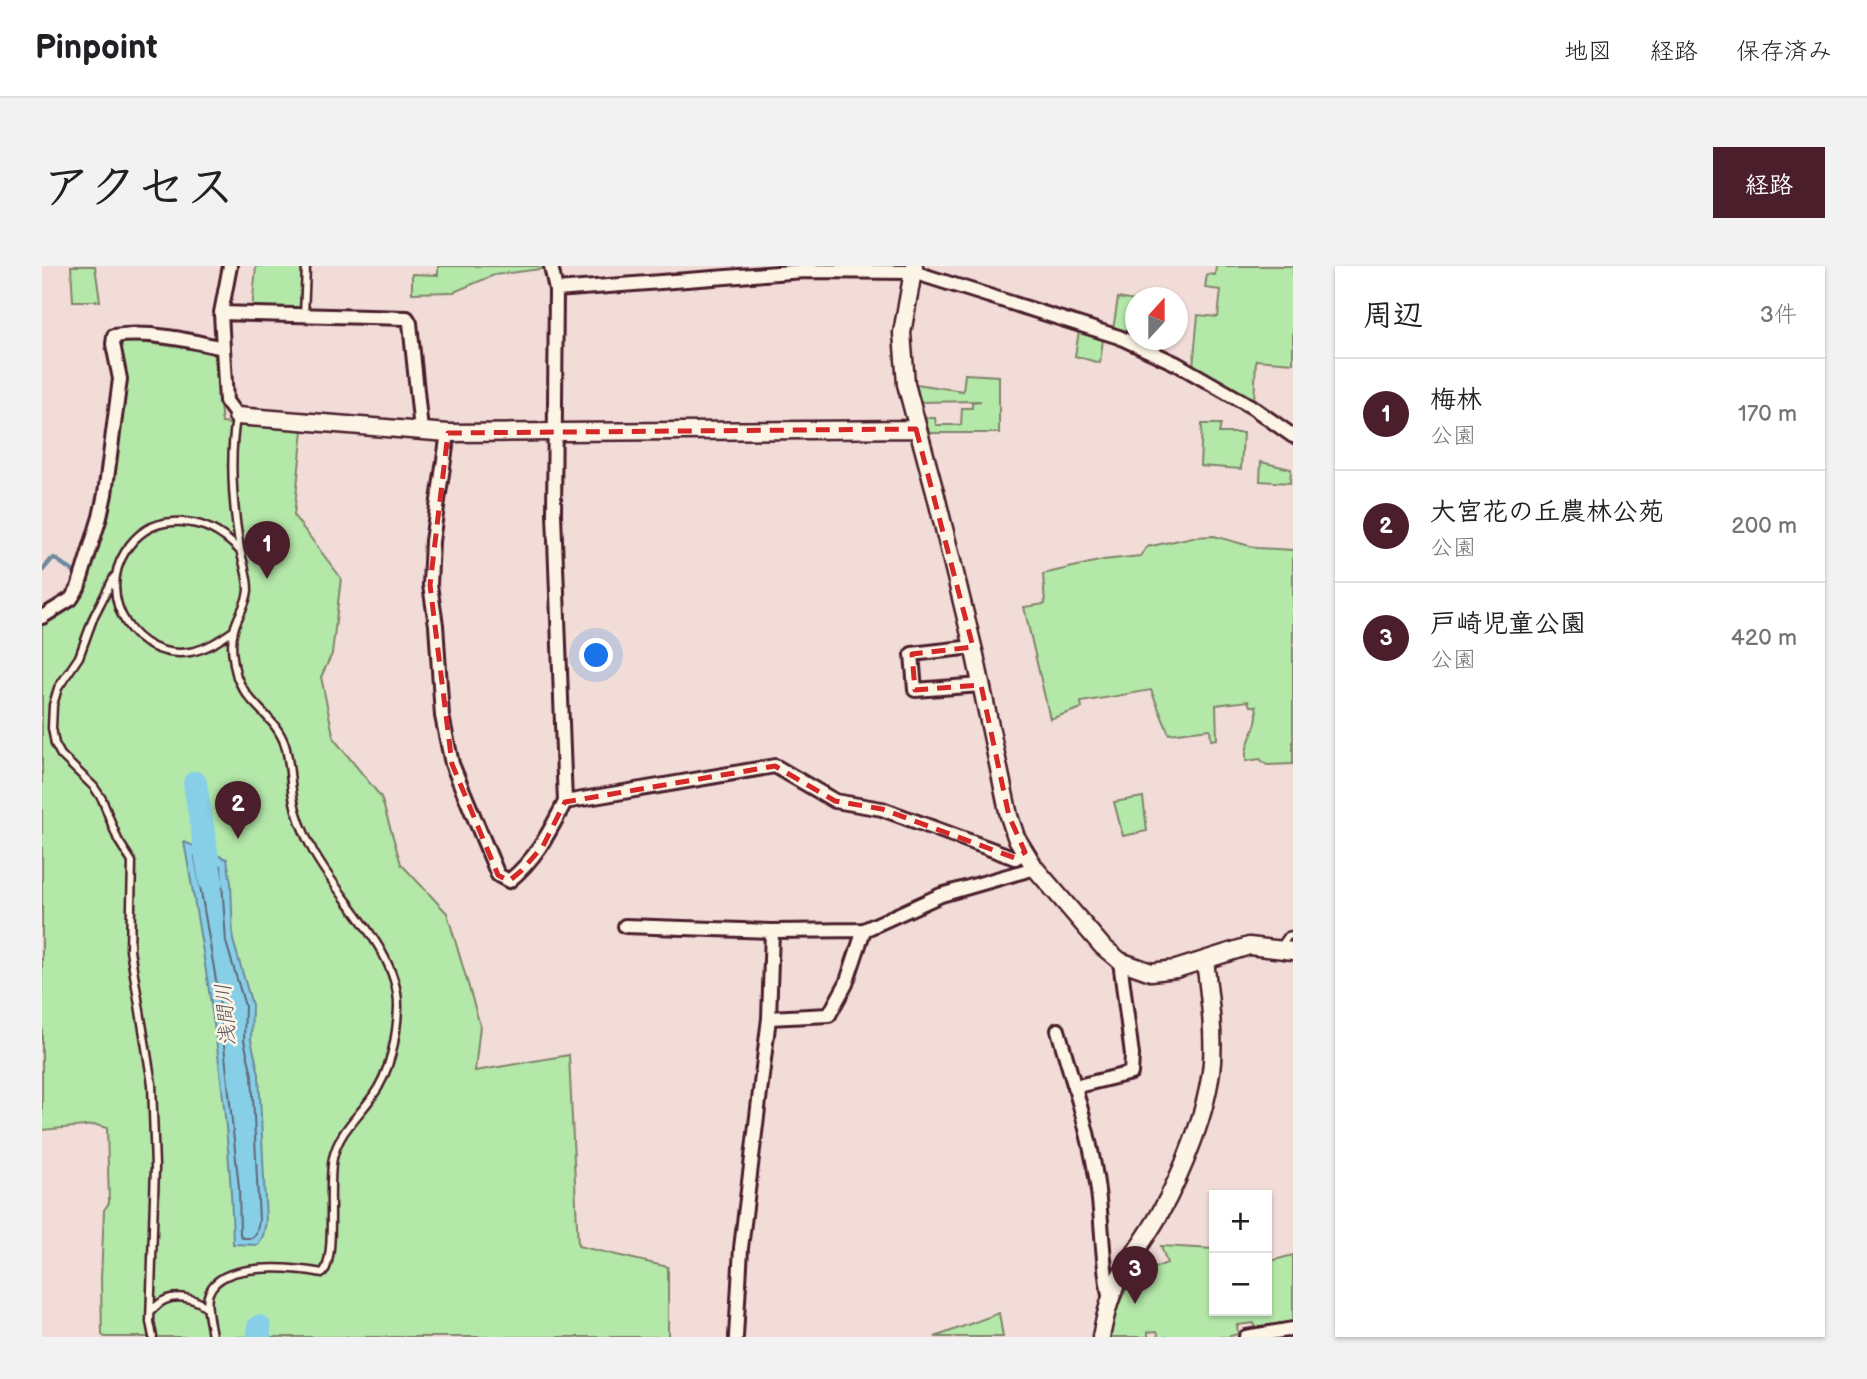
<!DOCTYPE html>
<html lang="ja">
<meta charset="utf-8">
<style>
:root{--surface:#fff;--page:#f2f2f2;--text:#202124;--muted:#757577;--line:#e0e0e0;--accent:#4a1f2b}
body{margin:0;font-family:"Balsamiq Sans","Klee One",sans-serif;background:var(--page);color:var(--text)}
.controls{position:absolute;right:21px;bottom:21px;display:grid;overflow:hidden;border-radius:0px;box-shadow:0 2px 5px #0004}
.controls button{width:63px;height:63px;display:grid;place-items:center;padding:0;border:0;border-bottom:2px solid var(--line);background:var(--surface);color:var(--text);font:35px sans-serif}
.compass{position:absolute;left:1083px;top:21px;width:63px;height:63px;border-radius:50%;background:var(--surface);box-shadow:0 2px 5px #0004;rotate:21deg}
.you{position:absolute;left:555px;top:390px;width:24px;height:24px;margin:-18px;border:5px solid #fff;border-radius:50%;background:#1a73e8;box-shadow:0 0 0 10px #1a73e833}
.badge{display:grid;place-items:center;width:46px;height:46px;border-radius:50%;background:var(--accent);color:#fff;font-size:23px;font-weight:700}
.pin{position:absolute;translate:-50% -58px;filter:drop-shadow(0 2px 4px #0008)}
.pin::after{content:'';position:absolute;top:37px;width:24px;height:21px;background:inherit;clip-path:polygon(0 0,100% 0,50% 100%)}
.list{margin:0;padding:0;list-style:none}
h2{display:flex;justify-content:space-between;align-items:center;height:91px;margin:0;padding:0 28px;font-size:30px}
h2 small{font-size:23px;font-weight:400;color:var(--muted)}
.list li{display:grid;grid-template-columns:46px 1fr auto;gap:21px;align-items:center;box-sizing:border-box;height:112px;padding:0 28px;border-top:2px solid var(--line)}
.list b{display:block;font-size:26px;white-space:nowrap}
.list p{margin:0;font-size:23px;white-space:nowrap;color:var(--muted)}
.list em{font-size:23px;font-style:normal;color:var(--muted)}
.map{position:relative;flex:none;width:1251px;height:1071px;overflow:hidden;border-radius:0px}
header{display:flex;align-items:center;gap:42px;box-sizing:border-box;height:98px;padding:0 35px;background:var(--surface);border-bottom:2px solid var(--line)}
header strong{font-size:33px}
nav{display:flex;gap:38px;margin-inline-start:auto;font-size:24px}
.intro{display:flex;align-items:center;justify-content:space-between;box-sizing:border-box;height:168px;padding:0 42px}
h1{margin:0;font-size:49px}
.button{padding:18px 32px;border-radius:0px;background:var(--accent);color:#fff;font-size:24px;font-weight:700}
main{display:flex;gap:42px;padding:0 42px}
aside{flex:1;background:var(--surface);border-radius:0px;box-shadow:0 2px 5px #0004}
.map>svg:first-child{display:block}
.green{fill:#b4e8a9;stroke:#7f846a;stroke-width:2}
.water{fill:#86cfe7;stroke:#6e899c;stroke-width:2}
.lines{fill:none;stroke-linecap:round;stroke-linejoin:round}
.shore{stroke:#626576;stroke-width:2}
.stream{stroke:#6e899c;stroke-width:4.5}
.river{stroke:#86cfe7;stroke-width:24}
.service-casing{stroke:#4a1f2b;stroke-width:11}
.minor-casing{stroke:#4a1f2b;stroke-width:18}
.tertiary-casing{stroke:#4a1f2b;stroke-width:21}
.service{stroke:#fcf5e5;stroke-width:6}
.minor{stroke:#fcf5e5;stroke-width:12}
.tertiary{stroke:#fcf5e5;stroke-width:16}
.marked{fill:none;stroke:#d62828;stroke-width:5;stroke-dasharray:14 9;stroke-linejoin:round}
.labels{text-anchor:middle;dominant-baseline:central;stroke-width:5;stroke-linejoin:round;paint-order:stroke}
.water-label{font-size:21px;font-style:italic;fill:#5c5463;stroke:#fcf5e5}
</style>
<header>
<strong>Pinpoint</strong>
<nav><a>地図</a><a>経路</a><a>保存済み</a></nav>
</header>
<div class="intro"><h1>アクセス</h1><a class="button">経路</a></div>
<main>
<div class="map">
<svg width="1251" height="1071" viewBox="0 0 1251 1071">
<rect width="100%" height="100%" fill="#f1dcd8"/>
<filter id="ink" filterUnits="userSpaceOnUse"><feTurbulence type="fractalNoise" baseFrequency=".0143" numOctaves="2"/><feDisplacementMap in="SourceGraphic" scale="14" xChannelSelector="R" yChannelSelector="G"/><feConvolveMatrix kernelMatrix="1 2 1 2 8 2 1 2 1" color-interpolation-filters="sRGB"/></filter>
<g filter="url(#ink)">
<!-- green -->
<path class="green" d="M 29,0 L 53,0 L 58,35 L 31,35 Z
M 214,0 L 257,0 L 260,3 L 258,44 L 210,44 Z
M 396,0 L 505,0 L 506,2 L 452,9 L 412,26 L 370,27 L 370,8 L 396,9 Z
M 1174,0 L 1251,0 L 1251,97 L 1214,94 L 1212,137 L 1151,101 L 1156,49 L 1176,51 L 1179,24 L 1163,22 L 1165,8 L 1173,9 Z
M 1076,32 L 1093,35 L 1093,72 L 1071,64 Z
M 1037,65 L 1061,73 L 1058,97 L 1033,90 Z
M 83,74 L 172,86 L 180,157 L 261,164 L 252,250 L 299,312 L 290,388 L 279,411 L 292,473 L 339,531 L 359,598 L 405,647 L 438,759 L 433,805 L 527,789 L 536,980 L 626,1001 L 626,1071 L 63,1071 L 60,1069 L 59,1013 L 62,944 L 67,937 L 65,862 L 54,859 L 0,864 L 0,357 L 31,339 L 47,308 L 66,240 L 83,113 L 78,79 Z
M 923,108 L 957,110 L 957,167 L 886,167 L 883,152 L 893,152 L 894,159 L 919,159 L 920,142 L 930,142 L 930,136 L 939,135 L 878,136 L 874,118 L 921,125 Z
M 1160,158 L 1179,158 L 1177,167 L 1201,167 L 1199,203 L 1158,200 Z
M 1219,196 L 1249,203 L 1248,217 L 1218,215 Z
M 1172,270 L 1215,282 L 1251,284 L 1251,498 L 1225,499 L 1218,493 L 1204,495 C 1202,472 1219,463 1214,440 L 1208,440 L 1206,435 L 1174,439 L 1175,473 L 1169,474 L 1168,463 L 1127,468 L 1109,424 L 1039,436 L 1040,442 L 1008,453 L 982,341 L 1003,338 L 1001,308 L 1061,294 L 1098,290 L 1105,281 L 1151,271 Z
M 1101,531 L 1105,565 L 1081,570 L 1072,536 Z
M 1119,980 L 1172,983 L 1172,1045 L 1225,1045 L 1225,996 L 1251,989 L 1251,1055 L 1213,1062 L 1212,1057 L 1195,1059 L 1196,1068 L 1185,1071 L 1117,1071 L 1115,1065 L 1106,1066 L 1106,1071 L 1067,1071 L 1073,1046 L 1087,1017 L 1101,1013 L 1102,1006 L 1125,997 Z
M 957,1047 L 961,1071 L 893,1071 Z"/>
<!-- water -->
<path class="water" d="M 142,576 L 185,593 L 189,617 L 191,674 L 210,739 L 209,774 L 217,808 L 224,956 L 221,970 L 216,979 L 191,978 C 188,843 166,709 142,576 Z"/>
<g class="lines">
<!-- shore -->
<path class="shore" d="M 153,590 L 179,600 L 184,676 L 203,740 L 202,774 L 210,809 L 217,955 L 214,968 L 210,972 L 201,972 L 198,969 L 197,922 L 177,732 Z"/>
<!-- stream -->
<path class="stream" d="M 12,292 L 32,306
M 0,305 L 9,294"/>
<!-- river -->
<path class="river" d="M 153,517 L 169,616
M 217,1061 L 217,1071"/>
<defs>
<path id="service" d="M 262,50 L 264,1
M 72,311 L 52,350 L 37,391 L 16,422 L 11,439 L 10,462 L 13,478 L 19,489 L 52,521 L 60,533 L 76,574 L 90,596 L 88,684 L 110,818 L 113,901 L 108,1056 L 111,1071
M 191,365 C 178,374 165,383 148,386 C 93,395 54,332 83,286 C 94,268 110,257 131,256 C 158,254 179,265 197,284
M 1239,680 L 1246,670 L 1251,669
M 109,1045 C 113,1041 118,1036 123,1034 C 136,1028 157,1033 166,1043
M 170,1071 C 169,1059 162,1038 167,1027 C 179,994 253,1002 281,1007 C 295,990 285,919 291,892 C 297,866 315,852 330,831 C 348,807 355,771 356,741 C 357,685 296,633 271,585 C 263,570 254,549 251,531 C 248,514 248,495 243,479 C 234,451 205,438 195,411 C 191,398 188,377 192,364 C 195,350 205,339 206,324 C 206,309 201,297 198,283 C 191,241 187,194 194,152"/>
<path id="minor" d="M 188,0 L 179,47 L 184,135 L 195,150
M 509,0 L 514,24 L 512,248 L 523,536 L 733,500 L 793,535 L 840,543 L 973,592 L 983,586
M 514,24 L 762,5 L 871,6 L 1077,71 L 1135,98 L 1210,141 L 1251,170
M 179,47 L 365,52 L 368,57 L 379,164
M 406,167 L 390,275 L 388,319 L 394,359 L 400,450 L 410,498 L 456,609 L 467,615 C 494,593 507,567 523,536
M 0,351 L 29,333 L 36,322 L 58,251 L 63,228 L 78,113 L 71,78 L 72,70 C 108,65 146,74 181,82
M 931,381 L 870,388 L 873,424 L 939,419
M 583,660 L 730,665 L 822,664 L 899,629 L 993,602
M 727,752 L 787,749 L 804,718 L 822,664
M 1016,764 C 1030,813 1046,861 1054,911 C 1061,952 1059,994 1068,1034
M 1032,821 L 1089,807 L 1090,789 L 1078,695
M 694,1071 L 699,982 L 727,752 L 730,665
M 1204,1071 L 1251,1063"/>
<path id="tertiary" d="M 872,0 L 860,67 L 864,118 L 894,230 L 933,389 L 967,550 L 974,571 L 993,602 L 1060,680 L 1078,695 L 1109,706 L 1134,703 L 1207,680 L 1251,685
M 195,150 L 406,167 L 874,163
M 1059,1071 C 1063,1050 1068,1029 1078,1010 C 1090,990 1104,972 1116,951 C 1140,908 1166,845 1170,796 C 1172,762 1167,728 1163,694"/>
</defs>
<!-- service casing -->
<use href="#service" class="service-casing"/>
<!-- minor casing -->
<use href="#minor" class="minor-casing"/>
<!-- tertiary casing -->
<use href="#tertiary" class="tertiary-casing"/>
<!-- service -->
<use href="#service" class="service"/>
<!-- minor -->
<use href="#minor" class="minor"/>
<!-- tertiary -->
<use href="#tertiary" class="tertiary"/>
</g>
</g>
<!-- marked area -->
<path class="marked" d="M 874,163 L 931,381 L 870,388 L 873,424 L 939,419 L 967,550 L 983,586 L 973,592 L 840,543 L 793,535 L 733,500 L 523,536 L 501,580 L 479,605 L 467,615 L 456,609 L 410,498 L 388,319 L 406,167 Z"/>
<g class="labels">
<!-- water labels -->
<g class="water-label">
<text transform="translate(184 749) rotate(-95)">浅間川</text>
</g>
</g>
</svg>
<div class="controls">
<button>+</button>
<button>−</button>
</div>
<svg class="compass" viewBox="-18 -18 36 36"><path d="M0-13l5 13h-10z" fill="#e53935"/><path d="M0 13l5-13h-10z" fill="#757577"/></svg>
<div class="you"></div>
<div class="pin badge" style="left:225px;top:313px">1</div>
<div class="pin badge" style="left:196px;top:573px">2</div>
<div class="pin badge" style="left:1093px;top:1038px">3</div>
</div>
<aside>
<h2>周辺<small>3件</small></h2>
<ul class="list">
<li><span class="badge">1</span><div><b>梅林</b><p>公園</p></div><em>170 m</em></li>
<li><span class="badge">2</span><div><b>大宮花の丘農林公苑</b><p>公園</p></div><em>200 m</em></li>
<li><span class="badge">3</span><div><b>戸崎児童公園</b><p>公園</p></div><em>420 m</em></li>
</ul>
</aside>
</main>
